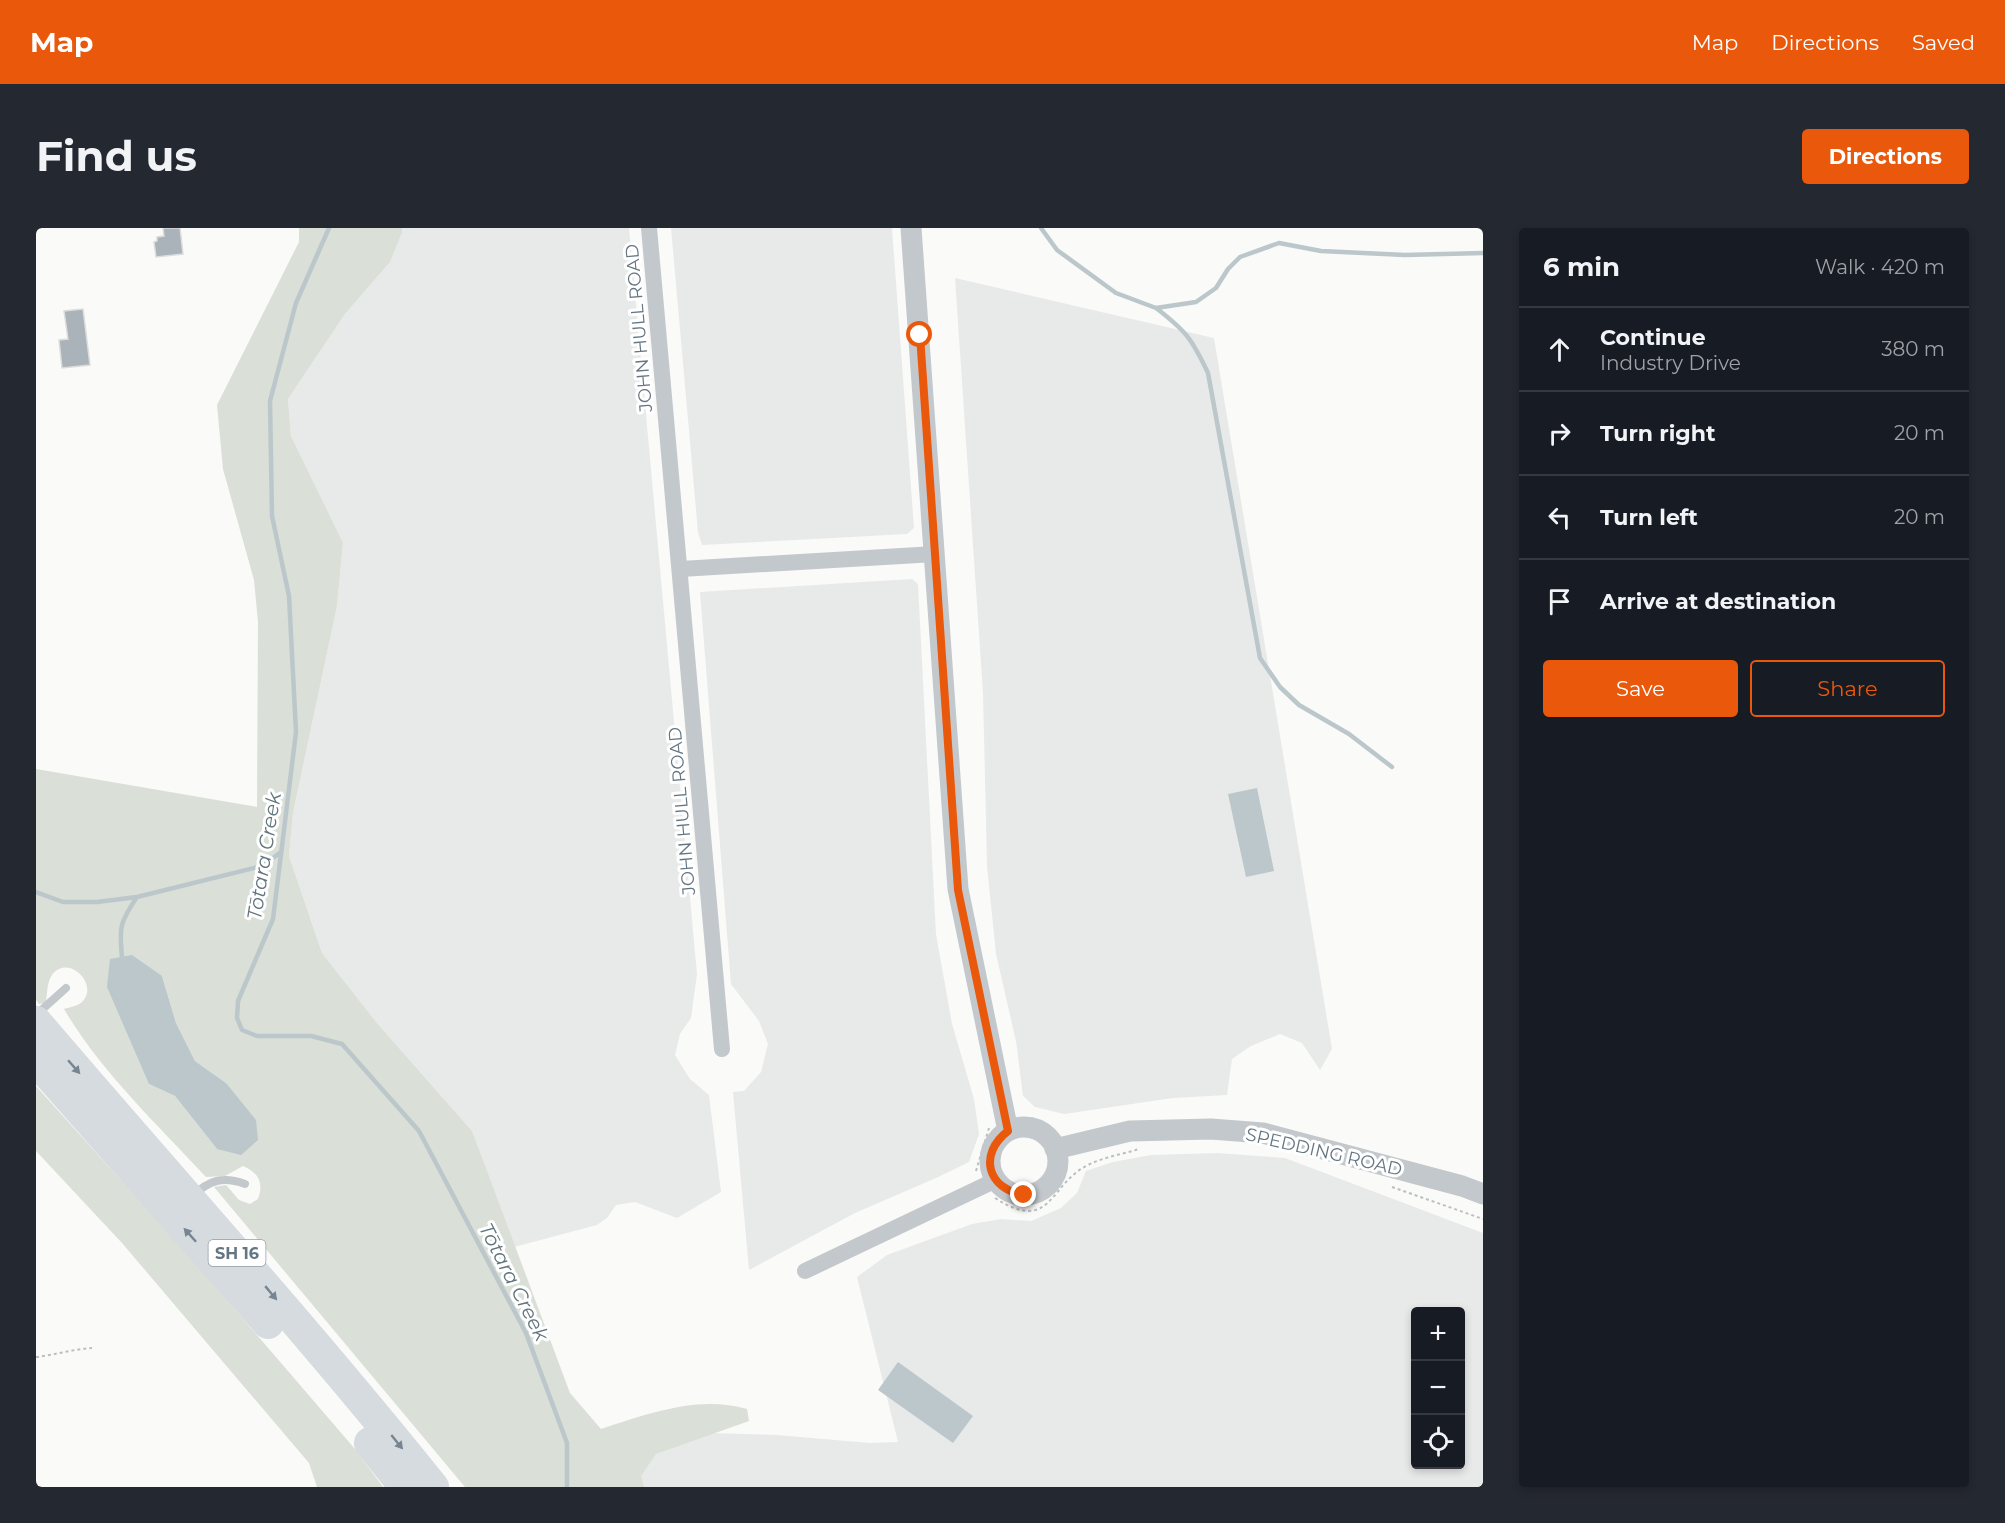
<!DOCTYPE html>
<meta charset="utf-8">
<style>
:root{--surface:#171b24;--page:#242831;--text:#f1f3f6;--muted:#9ea1a6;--line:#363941;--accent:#ea580c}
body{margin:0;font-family:Montserrat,sans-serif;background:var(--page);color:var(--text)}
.controls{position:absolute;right:18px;bottom:18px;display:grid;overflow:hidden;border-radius:6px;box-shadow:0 3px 9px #0003}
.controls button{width:54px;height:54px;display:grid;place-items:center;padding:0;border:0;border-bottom:2px solid var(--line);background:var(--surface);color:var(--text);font:30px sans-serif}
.stop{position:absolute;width:18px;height:18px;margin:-14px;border:4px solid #ea580c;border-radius:50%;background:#fff}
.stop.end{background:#ea580c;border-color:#fff;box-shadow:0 2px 6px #0008}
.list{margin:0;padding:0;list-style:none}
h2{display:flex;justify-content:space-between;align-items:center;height:78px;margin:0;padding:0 24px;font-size:26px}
h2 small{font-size:20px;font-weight:400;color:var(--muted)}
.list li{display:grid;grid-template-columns:39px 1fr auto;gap:18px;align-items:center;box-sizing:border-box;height:84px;padding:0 24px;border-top:2px solid var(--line)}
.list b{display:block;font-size:22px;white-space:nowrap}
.list p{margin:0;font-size:20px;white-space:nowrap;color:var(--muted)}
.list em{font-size:20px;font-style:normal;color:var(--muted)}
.actions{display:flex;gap:12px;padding:18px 24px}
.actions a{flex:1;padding:14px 0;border:2px solid var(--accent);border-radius:6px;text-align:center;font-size:21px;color:var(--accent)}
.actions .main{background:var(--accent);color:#fff}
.icon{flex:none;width:33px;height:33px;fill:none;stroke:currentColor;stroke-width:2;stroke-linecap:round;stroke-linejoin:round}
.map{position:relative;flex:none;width:1447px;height:1259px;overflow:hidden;border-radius:6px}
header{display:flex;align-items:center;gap:36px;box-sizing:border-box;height:84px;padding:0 30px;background:var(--accent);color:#fff}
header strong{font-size:28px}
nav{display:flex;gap:33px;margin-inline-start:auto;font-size:21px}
.intro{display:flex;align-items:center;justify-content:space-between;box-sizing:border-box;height:144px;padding:0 36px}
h1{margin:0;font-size:42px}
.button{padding:15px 27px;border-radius:6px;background:var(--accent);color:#fff;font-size:21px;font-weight:700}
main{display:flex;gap:36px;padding:0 36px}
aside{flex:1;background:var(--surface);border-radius:6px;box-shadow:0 3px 9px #0003}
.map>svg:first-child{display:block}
.built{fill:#e8e9e9;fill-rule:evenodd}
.green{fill:#dadfd7;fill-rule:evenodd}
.water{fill:#bbc7cb}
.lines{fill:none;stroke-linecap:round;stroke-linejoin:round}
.stream{stroke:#bbc7cb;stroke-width:4.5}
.building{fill:#aab3b9;stroke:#dcdcda;stroke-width:1.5}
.path{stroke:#bbbfc2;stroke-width:2;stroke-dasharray:3 3;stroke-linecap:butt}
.service{stroke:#c3c8cc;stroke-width:8}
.minor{stroke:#c3c8cc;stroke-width:16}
.tertiary{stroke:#c3c8cc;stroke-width:21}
.motorway{stroke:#d6dbdf;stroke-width:32}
.oneway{fill:#768591}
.route{stroke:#ea580c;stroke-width:8}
.labels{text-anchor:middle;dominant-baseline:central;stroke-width:6;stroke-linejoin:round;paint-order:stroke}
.shield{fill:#fff;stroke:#939fa8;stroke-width:1.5}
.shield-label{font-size:16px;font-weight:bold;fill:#657683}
.street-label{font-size:18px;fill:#657683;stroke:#fff}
.water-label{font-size:20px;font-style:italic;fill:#60757c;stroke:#fff}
</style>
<header>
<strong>Map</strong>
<nav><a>Map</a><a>Directions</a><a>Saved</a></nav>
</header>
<div class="intro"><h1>Find us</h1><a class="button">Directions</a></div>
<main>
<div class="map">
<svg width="1447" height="1259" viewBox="0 0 1447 1259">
<rect width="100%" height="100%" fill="#fafaf8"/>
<!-- built -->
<path class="built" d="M 366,0 L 593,0 L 661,746 L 655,790 L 644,806 L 639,827 L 654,851 L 673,867 L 685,964 L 641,990 L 599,974 L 580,977 L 571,990 L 561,997 L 478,1019 L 436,903 L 341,795 L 286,725 L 253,628 L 257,585 L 301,378 L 307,316 L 255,208 L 252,171 L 309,86 L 354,34 L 366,5 Z
M 635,0 L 856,0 L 878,300 L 871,306 L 666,317 L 662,304 Z
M 919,50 L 1178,110 L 1296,821 L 1284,842 L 1266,815 L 1244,806 L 1215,818 L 1196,831 L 1191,867 L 1137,870 L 1028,886 L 999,879 L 987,868 L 980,813 L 960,726 L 951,638 L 947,465 Z
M 876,351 L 882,356 L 900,706 L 916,796 L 938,871 L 943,906 L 933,934 L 900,950 L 819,985 L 713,1042 L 697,864 L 708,863 L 725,844 L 732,816 L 723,793 L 695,756 L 664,364 Z
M 1181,925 L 1249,930 L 1447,1005 L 1447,1259 L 608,1259 L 604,1248 L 620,1226 L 673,1205 L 741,1207 L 834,1215 L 862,1214 L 821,1049 L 851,1027 L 936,996 L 965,991 L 995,993 L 1025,980 L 1041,965 L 1050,943 L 1077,934 L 1115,927 ZM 1380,1084 L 1424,1084 L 1424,1236 L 1380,1236 Z"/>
<!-- green -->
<path class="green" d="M 263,0 L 366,0 L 366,5 L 354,34 L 309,86 L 252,171 L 255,208 L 307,315 L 301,378 L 257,585 L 253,628 L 286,725 L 341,795 L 436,903 L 534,1165 L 565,1201 C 612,1186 662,1167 711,1181 L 713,1193 L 620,1226 L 605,1248 L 608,1259 L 429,1259 L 178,959 L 190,957 L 203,972 L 214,976 L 222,971 C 228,955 223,945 207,938 L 189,948 L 170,949 C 121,896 65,844 28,781 C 34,779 42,778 46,774 C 64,757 32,725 16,747 C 11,754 11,766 10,775 L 3,776 L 0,772 L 0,541 L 221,579 L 222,394 L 218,352 L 187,241 L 181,177 L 263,14 ZM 126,748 L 140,795 L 159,833 L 190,855 L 181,921 L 139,868 L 113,856 Z
M 0,858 L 153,1028 L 319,1221 L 347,1259 L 281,1259 L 273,1235 L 86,1015 L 0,923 Z"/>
<!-- water -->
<path class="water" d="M 1221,560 L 1238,643 L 1210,649 L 1192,566 Z
M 96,727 L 126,748 L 140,795 L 159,833 L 190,855 L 220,892 L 222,912 L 205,927 L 181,921 L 139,868 L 113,856 L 71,759 L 74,731 Z
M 862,1134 L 937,1188 L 917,1215 L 842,1162 Z"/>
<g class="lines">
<!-- stream -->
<path class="stream" d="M 293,0 L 260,75 L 234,173 L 236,288 L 253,368 L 260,504 L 237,691 L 202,773 L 201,790 L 206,802 L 221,808 L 275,808 L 306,816 L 383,903 L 490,1105 L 531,1215 L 531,1259
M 1005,0 L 1021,22 L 1080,65 L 1120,80 L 1160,74 L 1180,60 L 1192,41 L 1204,29 L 1243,15 L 1285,23 L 1369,27 L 1447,25
M 1120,80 C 1150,103 1156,111 1172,145 L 1224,430 L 1244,459 L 1263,477 L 1313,506 L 1356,539
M 0,664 L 27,674 L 61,674 L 101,669 L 226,638 L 245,624
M 86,729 C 83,699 84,694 101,669"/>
</g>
<!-- building -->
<path class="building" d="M 127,0 L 144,0 L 147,26 L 120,29 L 118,14 L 121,13 L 121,9 L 128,8 Z
M 47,81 L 54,137 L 26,140 L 23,112 L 32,111 L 28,83 Z"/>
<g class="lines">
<!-- path -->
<path class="path" d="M 940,943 L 953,900
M 1356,959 L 1447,991
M 959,970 C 1017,1007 1012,955 1054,936 C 1069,929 1087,926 1103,921
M 0,1129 C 19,1127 37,1121 56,1120"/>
<!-- service -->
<path class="service" d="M 0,787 L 30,760
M 157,968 C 173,952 187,948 209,956"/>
<!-- minor -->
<path class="minor" d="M 613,0 L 686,821
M 645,341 L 899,326
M 769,1043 L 960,952"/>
<!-- tertiary -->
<path class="tertiary" d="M 875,0 L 922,661 L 972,903
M954 933a34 34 0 1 1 68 0a34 34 0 1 1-68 0Z
M 1019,921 L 1094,903 L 1175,901 L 1227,905 L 1426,958 L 1447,966"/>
<!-- motorway -->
<path class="motorway" d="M 0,794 C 132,949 270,1100 397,1259
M 0,832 L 232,1095
M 334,1215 L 369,1259"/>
</g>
<!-- one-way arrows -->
<defs><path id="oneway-solid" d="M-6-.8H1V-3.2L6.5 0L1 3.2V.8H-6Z" transform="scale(1.5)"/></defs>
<g class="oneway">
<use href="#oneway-solid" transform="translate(38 839) rotate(49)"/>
<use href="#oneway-solid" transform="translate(154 1007) rotate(-132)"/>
<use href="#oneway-solid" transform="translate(235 1065) rotate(50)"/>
<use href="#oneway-solid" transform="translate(361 1214) rotate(51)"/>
</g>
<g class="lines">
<!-- route -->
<path class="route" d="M 884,107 L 922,662 L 972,903 C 942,926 951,961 988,967"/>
</g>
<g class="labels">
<!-- shield labels -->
<rect class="shield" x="172.5" y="1012" width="57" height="26" rx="4.5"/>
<g class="shield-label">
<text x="201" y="1025">SH 16</text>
</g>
<!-- street labels -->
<g class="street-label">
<text transform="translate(603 100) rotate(-95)">JOHN HULL ROAD</text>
<text transform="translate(646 583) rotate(-95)">JOHN HULL ROAD</text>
<text transform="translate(1288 924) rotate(13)">SPEDDING ROAD</text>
</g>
<!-- water labels -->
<g class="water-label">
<text transform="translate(228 628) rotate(-81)">Tōtara Creek</text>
<text transform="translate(478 1054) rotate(63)">Tōtara Creek</text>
</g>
</g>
</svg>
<div class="controls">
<button>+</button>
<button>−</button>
<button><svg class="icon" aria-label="locate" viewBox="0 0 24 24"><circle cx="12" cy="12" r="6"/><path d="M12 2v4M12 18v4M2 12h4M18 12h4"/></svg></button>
</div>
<div class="stop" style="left:884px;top:107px"></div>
<div class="stop end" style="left:988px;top:967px"></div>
</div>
<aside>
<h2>6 min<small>Walk · 420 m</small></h2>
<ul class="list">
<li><svg class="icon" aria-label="ahead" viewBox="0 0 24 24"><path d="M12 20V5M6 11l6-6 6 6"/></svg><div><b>Continue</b><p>Industry Drive</p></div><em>380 m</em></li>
<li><svg class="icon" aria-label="right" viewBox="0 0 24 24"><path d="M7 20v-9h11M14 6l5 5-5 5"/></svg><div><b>Turn right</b></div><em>20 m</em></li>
<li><svg class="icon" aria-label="left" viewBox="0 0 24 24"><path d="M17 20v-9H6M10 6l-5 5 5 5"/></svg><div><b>Turn left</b></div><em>20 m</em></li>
<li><svg class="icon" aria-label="arrive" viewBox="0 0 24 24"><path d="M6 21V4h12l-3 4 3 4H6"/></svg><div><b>Arrive at destination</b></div></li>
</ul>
<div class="actions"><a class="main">Save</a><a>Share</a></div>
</aside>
</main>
